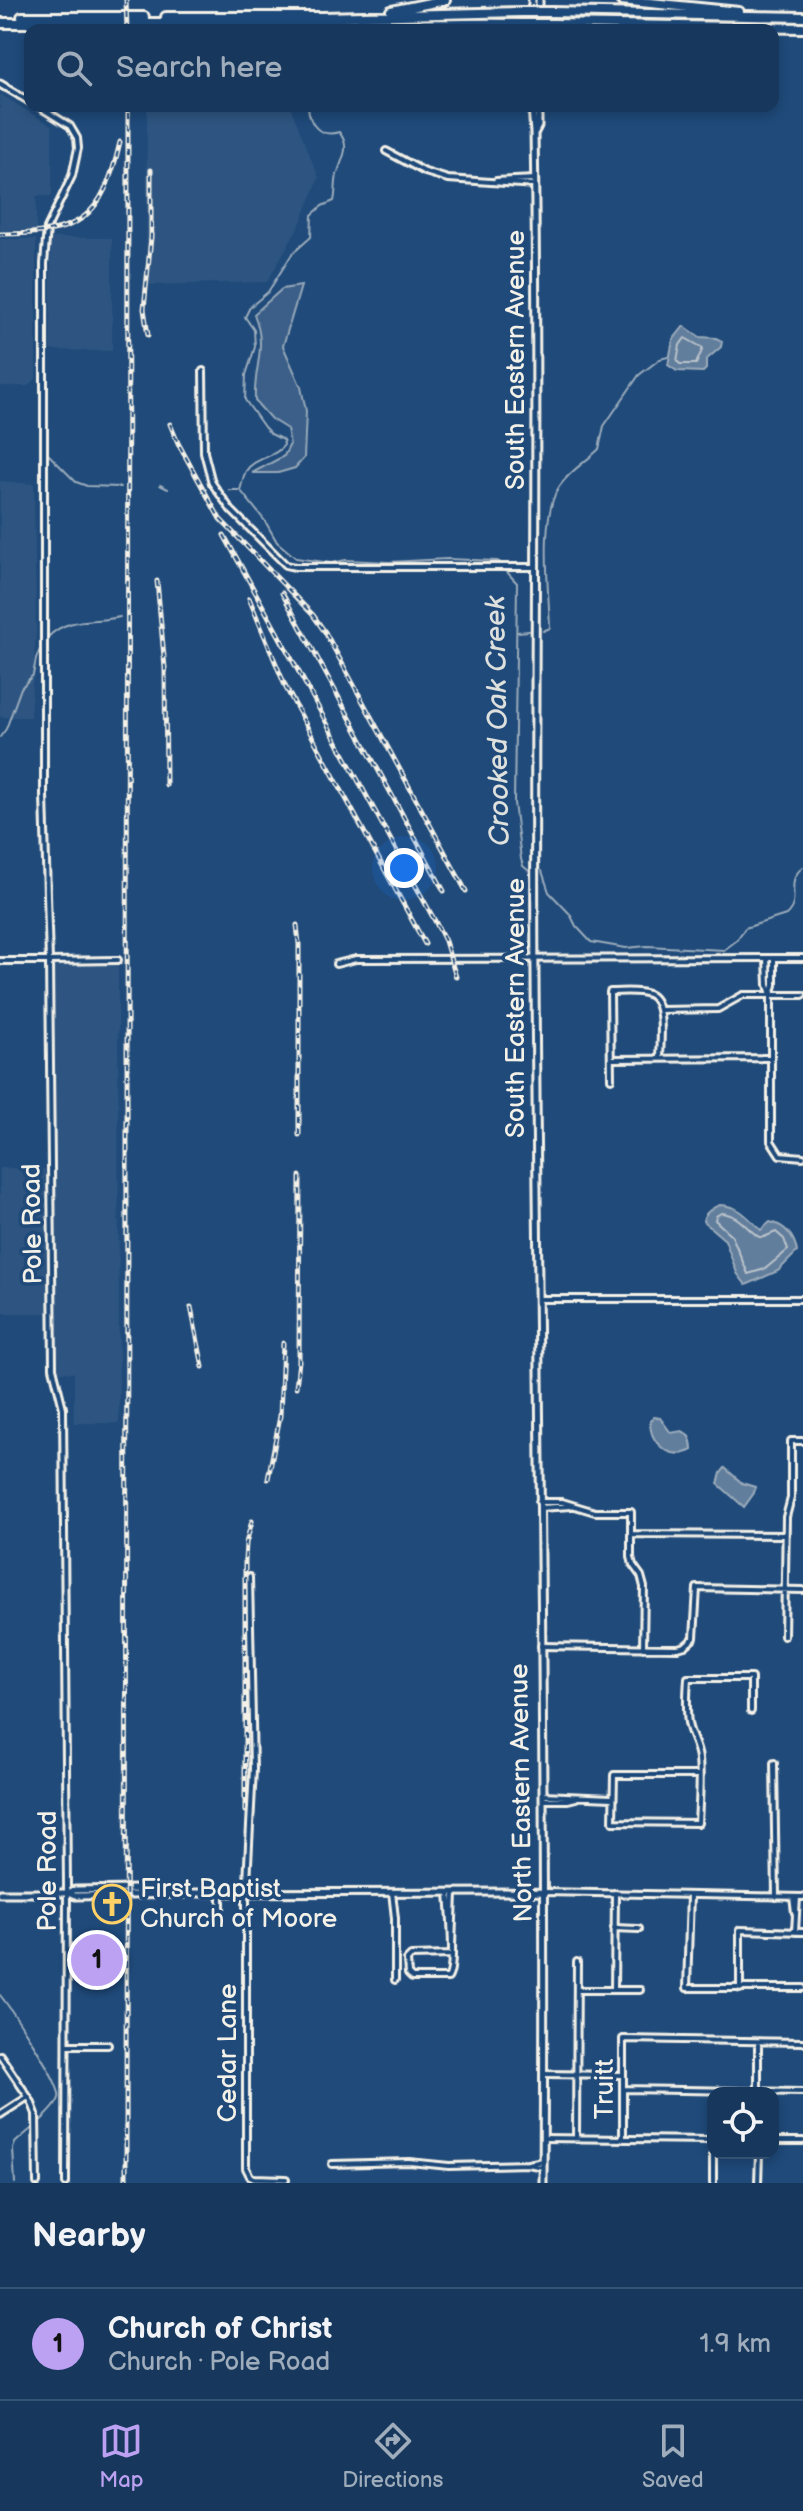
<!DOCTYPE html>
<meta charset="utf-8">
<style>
:root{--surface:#17385c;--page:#244365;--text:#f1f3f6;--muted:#9eacbb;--line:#365272;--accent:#bca0f2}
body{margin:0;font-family:"Balsamiq Sans",sans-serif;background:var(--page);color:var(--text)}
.controls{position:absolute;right:24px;bottom:24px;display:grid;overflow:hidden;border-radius:16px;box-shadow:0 4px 12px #0003}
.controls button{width:72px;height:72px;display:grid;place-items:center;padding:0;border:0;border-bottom:2px solid var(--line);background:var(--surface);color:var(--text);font:40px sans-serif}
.you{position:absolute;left:404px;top:868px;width:28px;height:28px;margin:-20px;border:6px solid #fff;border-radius:50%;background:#1a73e8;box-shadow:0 0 0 12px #1a73e833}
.badge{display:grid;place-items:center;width:52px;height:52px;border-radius:50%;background:var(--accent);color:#111;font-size:26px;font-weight:700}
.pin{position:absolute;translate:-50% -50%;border:4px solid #fff;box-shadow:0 2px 8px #0006}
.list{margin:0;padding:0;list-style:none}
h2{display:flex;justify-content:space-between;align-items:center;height:104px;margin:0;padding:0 32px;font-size:34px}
h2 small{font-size:26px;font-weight:400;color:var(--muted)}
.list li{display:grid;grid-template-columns:52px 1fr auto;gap:24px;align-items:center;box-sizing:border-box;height:112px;padding:0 32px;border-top:2px solid var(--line)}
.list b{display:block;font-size:30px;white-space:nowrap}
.list p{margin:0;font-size:26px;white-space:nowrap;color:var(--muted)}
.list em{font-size:26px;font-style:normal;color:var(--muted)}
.icon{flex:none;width:44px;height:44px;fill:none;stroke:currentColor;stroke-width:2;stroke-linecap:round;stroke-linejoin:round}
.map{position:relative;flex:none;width:803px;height:2183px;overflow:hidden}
.search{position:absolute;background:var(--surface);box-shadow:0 4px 12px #0003;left:24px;right:24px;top:24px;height:88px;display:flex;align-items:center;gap:20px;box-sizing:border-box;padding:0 28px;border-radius:16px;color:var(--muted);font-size:30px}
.sheet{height:216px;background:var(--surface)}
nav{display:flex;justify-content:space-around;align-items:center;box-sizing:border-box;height:112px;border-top:2px solid var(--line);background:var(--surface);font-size:22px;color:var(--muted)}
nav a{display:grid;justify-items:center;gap:4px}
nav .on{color:var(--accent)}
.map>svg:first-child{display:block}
.built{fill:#2d5581}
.green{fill:#3a5f88;stroke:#97a8b8;stroke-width:2}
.water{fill:#627e9d;stroke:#9cacbb;stroke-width:2}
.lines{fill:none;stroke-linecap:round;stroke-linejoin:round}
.shore{stroke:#bac3ca;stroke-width:2}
.stream{stroke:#9cacbb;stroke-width:2}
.minor-casing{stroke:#f4f1e8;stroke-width:10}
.tertiary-casing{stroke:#f4f1e8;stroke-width:10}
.secondary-casing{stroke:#f4f1e8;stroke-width:11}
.motorway-casing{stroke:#f4f1e8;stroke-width:14}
.minor{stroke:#1f4a7a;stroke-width:4}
.tertiary{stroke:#1f4a7a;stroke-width:4}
.secondary{stroke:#1f4a7a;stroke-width:5}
.motorway{stroke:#1f4a7a;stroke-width:8}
.rail-casing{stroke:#f4f1e8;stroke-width:5}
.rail{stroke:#1f4a7a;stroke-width:2;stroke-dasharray:6;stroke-linecap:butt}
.motorway-bridge-casing{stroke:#f4f1e8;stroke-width:14;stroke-linecap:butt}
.motorway-bridge{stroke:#1f4a7a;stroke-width:8}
.labels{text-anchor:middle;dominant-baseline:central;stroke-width:7;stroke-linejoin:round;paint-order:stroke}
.street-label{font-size:26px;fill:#f4f1e8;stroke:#1f4a7a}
.poi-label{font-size:26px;fill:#f4f1e8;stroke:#1f4a7a;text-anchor:start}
.water-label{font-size:28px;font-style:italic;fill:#dee0dd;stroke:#1f4a7a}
</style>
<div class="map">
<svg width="803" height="2183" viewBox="0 0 803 2183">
<rect width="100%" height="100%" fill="#1f4a7a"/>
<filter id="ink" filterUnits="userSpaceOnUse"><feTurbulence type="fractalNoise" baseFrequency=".0125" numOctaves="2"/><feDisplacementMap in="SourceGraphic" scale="16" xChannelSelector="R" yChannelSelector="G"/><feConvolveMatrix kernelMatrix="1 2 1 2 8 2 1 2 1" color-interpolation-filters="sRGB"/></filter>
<g filter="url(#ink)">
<!-- built -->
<path class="built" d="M 0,94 L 52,126 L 52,196 L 36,196 L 36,230 L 0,230 Z
M 147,106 L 290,106 L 319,178 L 300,224 L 267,282 L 146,285 Z
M 51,238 L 112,238 L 112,351 L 50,350 Z
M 0,239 L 36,239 L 36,379 L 28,386 L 0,386 Z
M 0,481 L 34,484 L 36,631 L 30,717 L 0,717 Z
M 54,964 L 118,964 L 119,1423 L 74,1423 L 74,1373 L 58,1372 Z
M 0,1168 L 45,1169 L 47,1313 L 0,1313 Z"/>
<!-- green -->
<path class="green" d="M 301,286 L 283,346 L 301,387 L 306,411 L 304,458 L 295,468 L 278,473 L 252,473 L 284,456 L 290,444 L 287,429 L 271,419 L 255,401 C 253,366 268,350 254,314 L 282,289 Z"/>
<!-- water -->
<path class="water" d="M 684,326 L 700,337 L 716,338 L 722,341 L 721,347 L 706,360 L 706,369 L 703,372 L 677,371 L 668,365 L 673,340 Z
M 720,1205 C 740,1206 747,1217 761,1230 L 770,1222 C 785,1225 795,1237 797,1252 L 778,1271 L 746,1285 L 737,1273 L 725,1240 L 703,1221 C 704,1213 713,1207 720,1205 Z
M 654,1417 L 660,1418 L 671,1433 L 682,1431 C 690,1434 692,1441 692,1450 C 670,1461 650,1444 650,1421 Z
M 725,1468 L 742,1483 L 755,1487 L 754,1493 L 744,1507 L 718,1484 L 721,1473 Z"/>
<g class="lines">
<!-- shore -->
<path class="shore" d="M 685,338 L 703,348 L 696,364 L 680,364 L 677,361 L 680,345 Z
M 721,1213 C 738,1214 746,1228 759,1237 L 764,1237 L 776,1232 L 784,1239 L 788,1250 L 765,1269 L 748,1274 L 732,1236 L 715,1220 L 716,1216 Z"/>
<!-- stream -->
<path class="stream" d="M 45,451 L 76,482 L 87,486 L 121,487
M 160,485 L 168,489
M 229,490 L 239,490
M 240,490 C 242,485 243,476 246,471 C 255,457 275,458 284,445 L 283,440 L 271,434 L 264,427 L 245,400 L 246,375 L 255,347 L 254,330 L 245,317 L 250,307 L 268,292 L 292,254 L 311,237 L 312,215 L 322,206 L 334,201 C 336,193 335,184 337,175 C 341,159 352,148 339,132 C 320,138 309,125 308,106
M 241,491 L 265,521 L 277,542 L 296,558 L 331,563 L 346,560 L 389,562 L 447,559 L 497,561 L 503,564
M 506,571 L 517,583 L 514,803 L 521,859 L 523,866 L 529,871
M 543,631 L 550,628 C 549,592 539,517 559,487 C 569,471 586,462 599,449 L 604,426 L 639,375 L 660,359 L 668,357
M 517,632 L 529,631
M 47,638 C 68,616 92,623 120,617
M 0,737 L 6,729 L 21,688 L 33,675 L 36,659 L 43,642
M 542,871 L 549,892 L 570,914 L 576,926 L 591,942 L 626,948 L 647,946 L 724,950 L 736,941 L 745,928 L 786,915 C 803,900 783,883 803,867
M 0,1995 C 11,2009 63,2085 59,2098 C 55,2112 26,2132 15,2143 L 13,2149 L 15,2183"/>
<defs>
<path id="minor" d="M 20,96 L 30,102
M 38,106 L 70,126 L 77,138 L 78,148 L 72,176 L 47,228 L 44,264 L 44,796 L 49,961 L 53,1368 L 63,1408 L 67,1885 L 66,2183
M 386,151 L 425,172 L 448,179 L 535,185
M 496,181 L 535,179
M 203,371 L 204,452 L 212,483 L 231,510 L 286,565 L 295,567 L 535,567
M 767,958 L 768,985 L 771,995
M 774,958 L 774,985 L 771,995 L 771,1141 L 780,1155 L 803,1157
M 49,961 L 118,960
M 660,1010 L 718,1009 L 743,995 L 803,995
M 611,1059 L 771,1058
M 611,1079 L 610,992 C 622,992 638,990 648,994 C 666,1001 660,1043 660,1059
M 538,1299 L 803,1299
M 539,1502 L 562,1502 L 595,1512 L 631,1512 L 631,1557 L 633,1565 L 641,1576 L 644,1587 L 643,1648
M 540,1508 L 571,1506
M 632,1534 L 785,1535
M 249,1577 L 253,1769 L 246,1901 L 246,2168 L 250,2176 L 254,2178 L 286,2179
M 784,1636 L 786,1517 L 791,1498 L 791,1441 L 803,1441
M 541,1646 L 678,1648 L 685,1646 L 694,1638 L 697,1588 L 803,1590
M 774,1763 L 776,1897
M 699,1775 L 614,1775 L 613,1822 L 698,1823 C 699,1802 701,1780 699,1759 C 698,1746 690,1735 688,1723 C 686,1708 687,1692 688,1678 L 751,1678 L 751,1711
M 543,1795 L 612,1798
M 543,1800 L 568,1800 L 576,1798
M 392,1892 L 395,1918 L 395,1980
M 449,1892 C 450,1910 456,1967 448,1978 L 412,1978 L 408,1974 L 407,1960 L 411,1956 L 452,1955
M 690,1895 L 687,1988 L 803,1988
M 793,1897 L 795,1913
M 221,1910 L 221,1893
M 614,1928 L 639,1929
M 795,1932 L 797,1897
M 452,1946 L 454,1893
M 740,1989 L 740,1930 L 803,1932
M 577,1990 L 640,1990
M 614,1990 L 615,1893
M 758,2042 L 758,2091
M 67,2045 L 108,2045
M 0,2055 L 31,2101 L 36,2114 L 37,2183
M 544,2074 L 623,2075
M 623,2089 L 803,2092
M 0,2115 L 28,2097
M 543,2138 L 713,2140
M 576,2138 L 577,1962
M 623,2139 L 623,2039 L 803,2042
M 773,2141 L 803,2141
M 332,2164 L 409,2162 L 449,2166 L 528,2164 L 543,2167
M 528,2164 L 543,2161
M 713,2183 L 713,2153
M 758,2183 L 759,2153"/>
<path id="tertiary" d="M 5,87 L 20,96
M 0,961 L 49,961
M 336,964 L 356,959 L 803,958
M 544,1892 L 803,1897"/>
<path id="secondary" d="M 532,0 L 532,30
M 539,30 L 539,0
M 0,84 L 5,87
M 532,106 L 534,133 C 539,415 533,696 535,978 C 538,1379 546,1781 543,2183
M 535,132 L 538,126 L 538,106
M 0,1893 L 67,1893 L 75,1890 L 136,1889 L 192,1893 L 544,1892
M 68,1893 L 75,1896 L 185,1894"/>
<path id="motorway" d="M 621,0 L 739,12
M 391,11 L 445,0
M 553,12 L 803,17
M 22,17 L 144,17
M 166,17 L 323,17 L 521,12
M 0,23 L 318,23 C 385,28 453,22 521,24
M 553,24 L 803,28"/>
</defs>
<!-- minor casing -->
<use href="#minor" class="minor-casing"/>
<!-- tertiary casing -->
<use href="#tertiary" class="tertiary-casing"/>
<!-- secondary casing -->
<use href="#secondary" class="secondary-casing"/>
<!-- motorway casing -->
<use href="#motorway" class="motorway-casing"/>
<!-- minor -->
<use href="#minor" class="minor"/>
<!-- tertiary -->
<use href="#tertiary" class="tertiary"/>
<!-- secondary -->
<use href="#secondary" class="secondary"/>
<!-- motorway -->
<use href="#motorway" class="motorway"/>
<defs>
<path id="rail" d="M 126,0 L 127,30
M 0,234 C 79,234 102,221 120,142
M 148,335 L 144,309 L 151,237 L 151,170
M 170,424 L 178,443 L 220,519 L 313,615 L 325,632 L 466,891
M 224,535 L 435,921 L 445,941 L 456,977
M 157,581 L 165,668 L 166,785
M 282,593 L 444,891
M 249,598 L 286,688 L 425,944
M 297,925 L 299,944 L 299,1135
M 191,1307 L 203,1367
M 296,1387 L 299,1361 L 300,1176
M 268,1479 L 280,1416 L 283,1343
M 245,1811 L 245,1561 L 246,1543 L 252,1521
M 126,2183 L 128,106"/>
</defs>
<!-- rail casing -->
<use href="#rail" class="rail-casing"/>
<!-- rail -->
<use href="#rail" class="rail"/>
<defs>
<path id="motorway-bridge" d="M 521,12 L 553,12
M 521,24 L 553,24"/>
</defs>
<!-- motorway-bridge casing -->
<use href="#motorway-bridge" class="motorway-bridge-casing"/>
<!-- motorway-bridge -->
<use href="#motorway-bridge" class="motorway-bridge"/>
</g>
</g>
<!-- icons -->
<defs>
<symbol id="church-ring" viewBox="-11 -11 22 22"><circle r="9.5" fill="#1f4a7a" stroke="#ffd166" stroke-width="1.5"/><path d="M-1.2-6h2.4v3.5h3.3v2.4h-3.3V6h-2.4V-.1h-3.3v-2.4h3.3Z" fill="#ffd166"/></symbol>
</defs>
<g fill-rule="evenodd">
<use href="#church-ring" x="90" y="1882" width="44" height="44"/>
</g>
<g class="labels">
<!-- street labels -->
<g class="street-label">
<text transform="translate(516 360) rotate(-90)">South Eastern Avenue</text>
<text transform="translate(516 1008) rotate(-90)">South Eastern Avenue</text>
<text transform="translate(33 1224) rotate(-91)">Pole Road</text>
<text transform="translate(522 1793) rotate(-91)">North Eastern Avenue</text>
<text transform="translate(48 1871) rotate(-90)">Pole Road</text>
<text transform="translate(228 2053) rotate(-90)">Cedar Lane</text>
<text transform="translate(605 2089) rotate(-90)">Truitt</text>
</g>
<!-- poi labels -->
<g class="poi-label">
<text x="140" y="1889">First Baptist<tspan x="140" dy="30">Church of Moore</tspan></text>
</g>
<!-- water labels -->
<g class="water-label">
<text transform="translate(498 721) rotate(-91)">Crooked Oak Creek</text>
</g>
</g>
</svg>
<div class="controls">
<button><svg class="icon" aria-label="locate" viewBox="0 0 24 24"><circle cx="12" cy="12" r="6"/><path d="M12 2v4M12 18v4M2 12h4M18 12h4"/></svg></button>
</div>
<div class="you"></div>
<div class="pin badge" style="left:97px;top:1960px">1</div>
<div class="search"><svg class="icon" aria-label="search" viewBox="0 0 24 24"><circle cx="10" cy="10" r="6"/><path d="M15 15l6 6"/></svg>Search here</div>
</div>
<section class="sheet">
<h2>Nearby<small></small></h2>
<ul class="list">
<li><span class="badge">1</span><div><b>Church of Christ</b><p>Church · Pole Road</p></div><em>1.9 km</em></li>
</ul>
</section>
<nav>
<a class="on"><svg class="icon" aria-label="map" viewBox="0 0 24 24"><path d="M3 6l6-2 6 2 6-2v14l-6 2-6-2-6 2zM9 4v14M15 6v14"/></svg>Map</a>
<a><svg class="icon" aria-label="directions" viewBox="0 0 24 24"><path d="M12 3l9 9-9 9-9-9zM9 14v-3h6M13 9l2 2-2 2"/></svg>Directions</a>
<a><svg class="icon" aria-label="saved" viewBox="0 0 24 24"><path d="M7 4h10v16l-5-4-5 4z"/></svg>Saved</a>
</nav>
